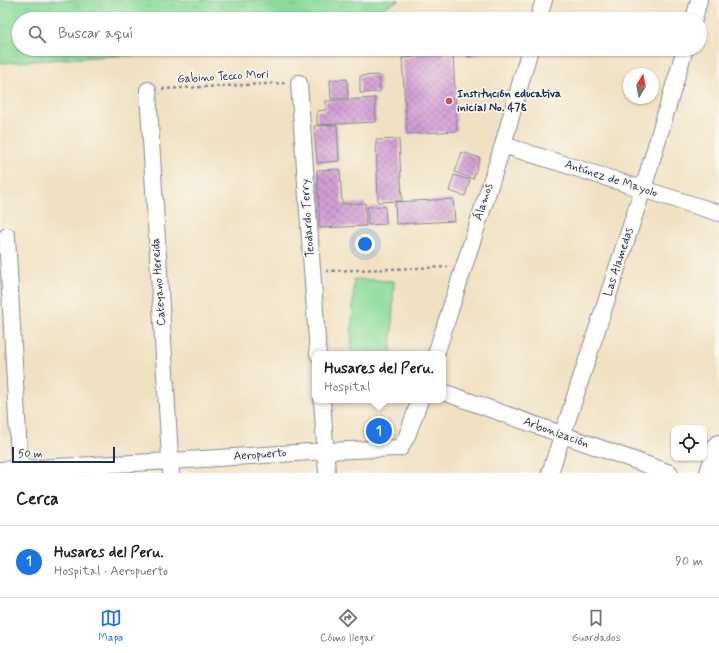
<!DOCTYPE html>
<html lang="es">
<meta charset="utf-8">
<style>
:root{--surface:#fff;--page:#f2f2f2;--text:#222;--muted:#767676;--line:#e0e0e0;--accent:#1a73e8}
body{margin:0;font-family:Mynerve,sans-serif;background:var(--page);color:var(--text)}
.controls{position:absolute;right:12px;bottom:12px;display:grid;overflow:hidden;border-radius:8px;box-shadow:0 1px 3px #0004}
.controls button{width:36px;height:36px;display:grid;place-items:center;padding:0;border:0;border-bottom:1px solid var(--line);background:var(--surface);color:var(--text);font:20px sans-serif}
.compass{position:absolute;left:623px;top:68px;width:36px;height:36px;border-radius:50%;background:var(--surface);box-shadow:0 1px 3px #0004;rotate:10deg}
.scale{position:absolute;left:12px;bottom:10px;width:103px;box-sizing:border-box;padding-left:4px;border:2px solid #1b2f5e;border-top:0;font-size:11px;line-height:14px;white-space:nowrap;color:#1b2f5e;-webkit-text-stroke:3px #fbf7ec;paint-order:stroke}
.you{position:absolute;left:365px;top:244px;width:14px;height:14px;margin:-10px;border:3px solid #fff;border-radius:50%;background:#1a73e8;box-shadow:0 0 0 6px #1a73e833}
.badge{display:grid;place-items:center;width:26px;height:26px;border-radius:50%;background:var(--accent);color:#fff;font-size:13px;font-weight:700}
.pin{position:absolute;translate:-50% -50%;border:2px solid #fff;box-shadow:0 1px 4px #0006}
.popup{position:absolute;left:312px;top:351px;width:134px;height:52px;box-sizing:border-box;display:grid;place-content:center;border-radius:8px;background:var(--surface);filter:drop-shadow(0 1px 3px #0005);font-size:13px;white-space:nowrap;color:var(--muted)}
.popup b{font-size:15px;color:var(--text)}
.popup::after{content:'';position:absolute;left:50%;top:100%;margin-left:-8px;border:8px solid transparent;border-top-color:var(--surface)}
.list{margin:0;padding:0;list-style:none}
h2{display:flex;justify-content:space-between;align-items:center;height:52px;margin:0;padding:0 16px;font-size:17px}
h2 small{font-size:13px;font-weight:400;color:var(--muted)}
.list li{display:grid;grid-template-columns:26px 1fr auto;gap:12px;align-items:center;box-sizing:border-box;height:72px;padding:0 16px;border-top:1px solid var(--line)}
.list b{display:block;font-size:15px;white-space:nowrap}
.list p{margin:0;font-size:13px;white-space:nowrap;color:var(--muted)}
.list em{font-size:13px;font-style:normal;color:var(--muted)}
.icon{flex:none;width:22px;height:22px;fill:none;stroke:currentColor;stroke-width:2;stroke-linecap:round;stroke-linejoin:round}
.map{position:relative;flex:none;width:719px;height:473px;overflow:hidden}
.search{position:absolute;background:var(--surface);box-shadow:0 1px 3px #0004;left:12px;right:12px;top:12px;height:44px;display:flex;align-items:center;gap:10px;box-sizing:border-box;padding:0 14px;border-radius:22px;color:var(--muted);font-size:15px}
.sheet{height:124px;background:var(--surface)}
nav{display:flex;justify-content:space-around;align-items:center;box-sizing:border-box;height:56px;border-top:1px solid var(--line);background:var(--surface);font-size:11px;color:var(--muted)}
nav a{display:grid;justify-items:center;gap:2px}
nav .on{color:var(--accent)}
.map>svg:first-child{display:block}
.grass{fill:url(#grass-tufts);stroke:#53867d}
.park{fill:#8bdc9c;stroke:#53867d}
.building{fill:url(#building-cross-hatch)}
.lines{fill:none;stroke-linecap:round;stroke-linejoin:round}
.minor-casing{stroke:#868890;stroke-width:18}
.primary-casing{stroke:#868890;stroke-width:24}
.path{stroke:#868890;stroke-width:2.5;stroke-dasharray:3 3;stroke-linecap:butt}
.minor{stroke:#fff;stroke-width:16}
.primary{stroke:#fff;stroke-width:22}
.poi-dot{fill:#d1495b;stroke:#fbf7ec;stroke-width:1.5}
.labels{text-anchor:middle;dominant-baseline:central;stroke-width:3.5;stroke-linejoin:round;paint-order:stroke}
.street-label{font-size:12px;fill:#1b2f5e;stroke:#fbf7ec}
.poi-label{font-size:12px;font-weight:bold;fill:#1b2f5e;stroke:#fbf7ec;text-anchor:start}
</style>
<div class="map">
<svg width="719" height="473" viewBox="0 0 719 473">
<defs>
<pattern id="grass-tufts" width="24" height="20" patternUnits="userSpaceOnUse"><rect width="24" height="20" fill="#8bdc9c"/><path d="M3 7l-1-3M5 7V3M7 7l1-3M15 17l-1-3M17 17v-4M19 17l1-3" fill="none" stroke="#77bd89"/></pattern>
<pattern id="building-cross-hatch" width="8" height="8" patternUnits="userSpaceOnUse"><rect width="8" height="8" fill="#d39fd5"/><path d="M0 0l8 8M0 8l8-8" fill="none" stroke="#aa82b0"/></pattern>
</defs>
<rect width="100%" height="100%" fill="#fbf7ec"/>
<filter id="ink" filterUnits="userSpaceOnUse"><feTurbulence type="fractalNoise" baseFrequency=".025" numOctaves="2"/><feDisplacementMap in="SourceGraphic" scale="8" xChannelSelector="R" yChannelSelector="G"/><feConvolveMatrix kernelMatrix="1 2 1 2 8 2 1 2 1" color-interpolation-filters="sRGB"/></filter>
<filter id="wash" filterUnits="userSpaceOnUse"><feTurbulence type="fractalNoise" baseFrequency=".012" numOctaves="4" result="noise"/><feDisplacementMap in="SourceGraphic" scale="16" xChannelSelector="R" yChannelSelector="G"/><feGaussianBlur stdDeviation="0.9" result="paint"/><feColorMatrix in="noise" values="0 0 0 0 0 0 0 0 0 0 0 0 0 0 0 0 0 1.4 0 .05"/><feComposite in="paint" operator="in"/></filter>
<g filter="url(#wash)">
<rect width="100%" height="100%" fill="#f1e1c3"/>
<!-- grass -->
<path class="grass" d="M 0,0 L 400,0 L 358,19 L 19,19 L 19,49 L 226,49 L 0,63 Z"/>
<!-- park -->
<path class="park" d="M 354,279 L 394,281 L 391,353 L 351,351 Z"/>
<g id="blocks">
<!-- building -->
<path class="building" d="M 416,49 L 456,49 L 444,54 L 444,56 L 453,55 L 457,131 L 407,134 L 402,58 L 415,57 Z
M 465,49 L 481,49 L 482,52 L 468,57 Z
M 379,75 L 380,92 L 360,93 L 360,76 Z
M 347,79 L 348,98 L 331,99 L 330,80 Z
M 375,98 L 376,122 L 317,125 L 317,111 L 326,110 L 326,101 Z
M 337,125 L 339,161 L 317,163 L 314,126 Z
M 399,139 L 402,201 L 378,202 L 376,140 Z
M 462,152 L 480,158 L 473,179 L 455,172 Z
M 340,169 L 342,204 L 365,203 L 366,226 L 320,228 L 317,170 Z
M 454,175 L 470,180 L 465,196 L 449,191 Z
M 453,199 L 455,221 L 396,224 L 395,202 Z
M 385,206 L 386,224 L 368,225 L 367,207 Z"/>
</g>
</g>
<g filter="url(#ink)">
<use href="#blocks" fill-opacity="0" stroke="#868890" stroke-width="1"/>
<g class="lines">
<defs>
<path id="minor" d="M 538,19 L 544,0
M 694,19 L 699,0
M 299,83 L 318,354
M 148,90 L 171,473
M 503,145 L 719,213
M 7,236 L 20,473
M 436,354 L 503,145 L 530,49
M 443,392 L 670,473
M 322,400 L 327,473
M 0,470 L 171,461 L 326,451 L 400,448 L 407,436 L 420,400
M 550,473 L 643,189 L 685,49"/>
<path id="primary" d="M 711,473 L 719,446"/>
</defs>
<!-- minor casing -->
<use href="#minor" class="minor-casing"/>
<!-- primary casing -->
<use href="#primary" class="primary-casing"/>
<!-- path -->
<path class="path" d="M 162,89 L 285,83
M 326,271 L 448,267"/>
<!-- minor -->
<use href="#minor" class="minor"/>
<!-- primary -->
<use href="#primary" class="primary"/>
</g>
</g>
<!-- markers -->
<circle class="poi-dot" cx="449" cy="101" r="4"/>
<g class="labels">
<!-- street labels -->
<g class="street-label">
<text transform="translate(223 77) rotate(-3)">Gabino Tecco Mori</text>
<text transform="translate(611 179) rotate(18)">Antúnez de Mayolo</text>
<text transform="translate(484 202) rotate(-72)">Álamos</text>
<text transform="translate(308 218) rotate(-94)">Teodardo Terry</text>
<text transform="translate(619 262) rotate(-72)">Las Alamedas</text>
<text transform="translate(159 282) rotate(-94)">Cateyano Hereida</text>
<text transform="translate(556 433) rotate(20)">Arbonización</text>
<text transform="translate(260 455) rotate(-4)">Aeropuerto</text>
</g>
<!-- poi labels -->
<g class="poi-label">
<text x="457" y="94">Institución educativa<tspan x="457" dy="14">inicial No. 478</tspan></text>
</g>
</g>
</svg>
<div class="controls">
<button><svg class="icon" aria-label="locate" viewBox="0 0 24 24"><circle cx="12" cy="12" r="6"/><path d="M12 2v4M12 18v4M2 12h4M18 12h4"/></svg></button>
</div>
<svg class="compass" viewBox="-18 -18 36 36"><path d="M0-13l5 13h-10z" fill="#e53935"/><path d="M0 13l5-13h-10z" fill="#767676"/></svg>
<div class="scale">50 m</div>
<div class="you"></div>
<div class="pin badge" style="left:379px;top:431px">1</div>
<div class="popup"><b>Husares del Peru.</b>Hospital</div>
<div class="search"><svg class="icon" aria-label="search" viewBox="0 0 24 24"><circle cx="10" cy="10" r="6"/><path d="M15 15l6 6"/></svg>Buscar aquí</div>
</div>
<section class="sheet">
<h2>Cerca<small></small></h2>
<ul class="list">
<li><span class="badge">1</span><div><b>Husares del Peru.</b><p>Hospital · Aeropuerto</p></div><em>90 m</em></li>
</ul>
</section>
<nav>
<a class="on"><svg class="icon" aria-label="map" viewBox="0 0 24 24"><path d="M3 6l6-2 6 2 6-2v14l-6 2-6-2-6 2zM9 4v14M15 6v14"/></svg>Mapa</a>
<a><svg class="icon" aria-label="directions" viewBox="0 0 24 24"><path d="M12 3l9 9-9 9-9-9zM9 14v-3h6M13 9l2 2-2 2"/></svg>Cómo llegar</a>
<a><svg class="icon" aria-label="saved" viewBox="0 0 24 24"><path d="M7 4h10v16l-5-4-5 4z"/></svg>Guardados</a>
</nav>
